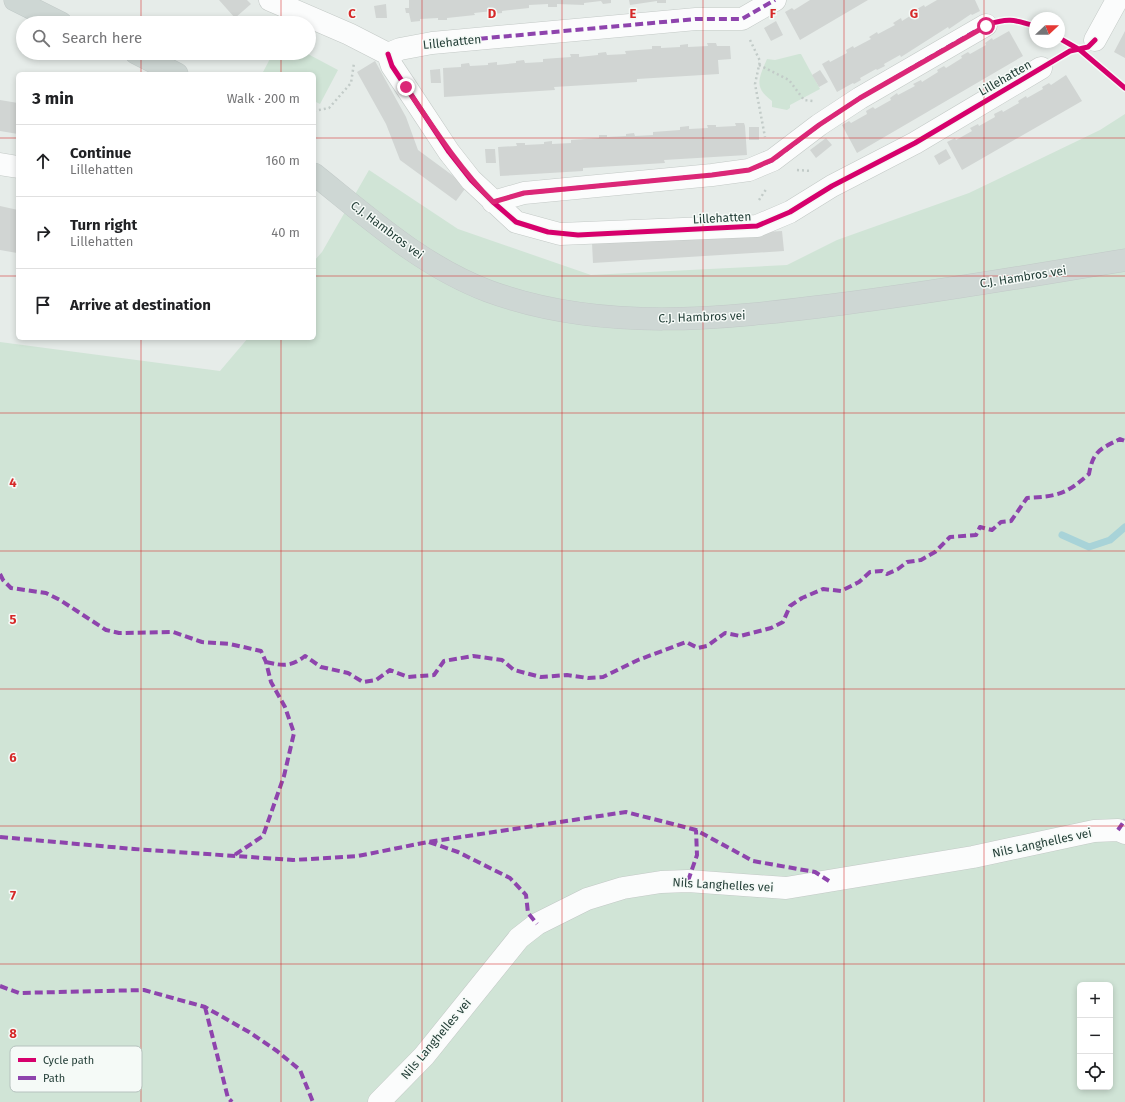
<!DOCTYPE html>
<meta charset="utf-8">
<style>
:root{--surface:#fff;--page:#f2f2f2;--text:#202124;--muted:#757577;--line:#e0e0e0}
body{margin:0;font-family:"Fira Sans",sans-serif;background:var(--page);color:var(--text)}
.controls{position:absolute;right:12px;bottom:12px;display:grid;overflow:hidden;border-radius:6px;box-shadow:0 2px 6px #0003}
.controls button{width:36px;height:36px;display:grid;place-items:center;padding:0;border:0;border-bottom:1px solid var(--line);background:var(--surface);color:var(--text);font:20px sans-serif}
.compass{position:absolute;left:1029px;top:12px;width:36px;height:36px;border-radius:50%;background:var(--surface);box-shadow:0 2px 6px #0003;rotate:68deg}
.stop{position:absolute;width:12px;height:12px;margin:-9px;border:3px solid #db2777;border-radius:50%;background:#fff}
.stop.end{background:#db2777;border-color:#fff;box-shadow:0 1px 4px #0008}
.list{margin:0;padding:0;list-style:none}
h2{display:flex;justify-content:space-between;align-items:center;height:52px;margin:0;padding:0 16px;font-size:17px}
h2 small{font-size:13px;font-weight:400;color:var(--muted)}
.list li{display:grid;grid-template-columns:26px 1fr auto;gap:12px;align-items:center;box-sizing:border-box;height:72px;padding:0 16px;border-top:1px solid var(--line)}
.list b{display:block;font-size:15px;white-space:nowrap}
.list p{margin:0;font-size:13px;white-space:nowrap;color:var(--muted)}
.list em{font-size:13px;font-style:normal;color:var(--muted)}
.icon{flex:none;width:22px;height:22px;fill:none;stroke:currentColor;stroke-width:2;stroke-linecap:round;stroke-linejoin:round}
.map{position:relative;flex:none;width:1125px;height:1102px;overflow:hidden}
.search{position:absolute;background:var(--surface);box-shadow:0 2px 6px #0003;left:16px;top:16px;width:300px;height:44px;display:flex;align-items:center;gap:10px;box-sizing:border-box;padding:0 14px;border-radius:22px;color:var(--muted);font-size:15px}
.panel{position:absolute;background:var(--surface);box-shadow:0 2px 6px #0003;left:16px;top:72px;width:300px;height:268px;border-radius:6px}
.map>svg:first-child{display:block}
.green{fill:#d0e4d6;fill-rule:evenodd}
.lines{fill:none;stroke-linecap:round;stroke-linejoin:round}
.stream{stroke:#a8d3d8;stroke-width:7}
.building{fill:#d1d5d3}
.minor-casing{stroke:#c3c9c6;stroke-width:23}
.major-casing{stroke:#c2cac8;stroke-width:23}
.path{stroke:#c2cbc8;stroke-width:2.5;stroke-dasharray:2 3;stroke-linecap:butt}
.minor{stroke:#fbfcfc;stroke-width:22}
.major{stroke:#ced7d4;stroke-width:22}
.quiet{stroke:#8e44ad;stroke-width:4;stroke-dasharray:8 4;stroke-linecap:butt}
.cycleway-casing{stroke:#f5faf7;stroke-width:8}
.cycleway{stroke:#d6006c;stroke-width:5}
.route{stroke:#db2777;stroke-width:5}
.grid{fill:none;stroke:#d62828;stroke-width:1;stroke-opacity:0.55}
.labels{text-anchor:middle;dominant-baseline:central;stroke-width:3;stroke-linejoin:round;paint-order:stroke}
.street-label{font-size:12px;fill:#243f38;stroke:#f5faf7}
.key{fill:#f5faf7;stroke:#b6c2be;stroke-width:1}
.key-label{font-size:11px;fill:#243f38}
.grid-label{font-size:13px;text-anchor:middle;font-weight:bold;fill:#d62828;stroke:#f5faf7;stroke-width:3;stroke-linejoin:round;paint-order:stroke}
</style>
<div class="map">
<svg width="1125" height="1102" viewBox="0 0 1125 1102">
<rect width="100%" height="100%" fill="#e6ece9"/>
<!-- green -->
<path class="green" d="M 273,53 L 306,53 L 338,70 L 320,104 L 314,101 L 314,74 L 262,74 Z
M 799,54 L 801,54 L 820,89 L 790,105 L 790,108 L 787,110 L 772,107 L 772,101 C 753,87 759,78 767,59 L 775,60 Z
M 1125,114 L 1125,1102 L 0,1102 L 0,342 L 220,371 L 248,338 L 314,338 L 314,261 L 322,252 L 369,170 L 458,229 L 591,275 L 787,265 L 837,240 L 969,193 L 1100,130 ZM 1080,985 L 1110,985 L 1110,1087 L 1080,1087 Z"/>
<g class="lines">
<!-- stream -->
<path class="stream" d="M 1062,535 L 1089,547 L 1110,540 L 1125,527"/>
</g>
<!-- building -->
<path class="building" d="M 219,0 L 247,0 L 251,4 L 235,18 Z
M 409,0 L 611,0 L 611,3 L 603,4 L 601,1 L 584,3 L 584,5 L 557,4 L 557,7 L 548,7 L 548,4 L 529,5 L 529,8 L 502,11 L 502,13 L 493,14 L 493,11 L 474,13 L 475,15 L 447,18 L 447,20 L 438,20 L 438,18 L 420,19 L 420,21 L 411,22 L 409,13 L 406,13 L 405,8 L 409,8 Z
M 629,0 L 666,0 L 666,3 L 657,3 L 657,1 L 630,5 Z
M 810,0 L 868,0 L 800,40 L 785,12 L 792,8 L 794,10 Z
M 937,0 L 975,0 L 980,11 L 972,15 L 971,14 L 949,29 L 948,27 L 901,57 L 900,55 L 884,64 L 885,66 L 877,70 L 876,69 L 860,78 L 861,80 L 854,84 L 853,83 L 837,92 L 822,64 L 829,60 L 830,62 L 847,53 L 846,50 L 853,46 L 854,48 L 871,39 L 869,37 L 877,32 L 878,34 L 895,25 L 893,23 L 901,18 L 902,21 L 918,11 L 917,9 L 924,5 L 925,7 Z
M 386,4 L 387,18 L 376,18 L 374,6 Z
M 776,21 L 783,35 L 771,41 L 764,28 Z
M 1009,31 L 1023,56 L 857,153 L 842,125 L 849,121 L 851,123 L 867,114 L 866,111 L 873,107 L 875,109 L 891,100 L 890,98 L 897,93 L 898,95 L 915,86 L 913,84 L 921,80 L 922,82 L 938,72 L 937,70 L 944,66 L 946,68 L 962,58 L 961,56 L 968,52 L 970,54 L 986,45 L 985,43 L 992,38 L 993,40 Z
M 1125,31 L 1125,58 L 1114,52 Z
M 707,43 L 716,43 L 717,46 L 730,46 L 731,59 L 718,60 L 719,74 L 637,79 L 637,82 L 554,87 L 555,90 L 444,97 L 443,68 L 461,67 L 461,64 L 469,63 L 470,66 L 488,65 L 488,63 L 497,62 L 497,65 L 516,63 L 516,61 L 524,60 L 525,63 L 543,62 L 543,59 L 571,57 L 570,54 L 579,54 L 579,57 L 598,55 L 598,53 L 606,52 L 607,55 L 626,54 L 625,51 L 652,49 L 652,46 L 661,46 L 661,48 L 680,47 L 680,45 L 688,44 L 688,47 L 708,46 Z
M 375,61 L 406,117 L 418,150 L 467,186 L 456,201 L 400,160 L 386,124 L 357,72 Z
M 440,69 L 441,83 L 431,83 L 430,70 Z
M 820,70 L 828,82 L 819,87 L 812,75 Z
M 1066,75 L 1082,101 L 962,170 L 947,142 L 955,138 L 956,140 L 972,131 L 970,128 L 978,124 L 979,126 L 995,117 L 994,114 L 1002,110 L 1003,112 L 1019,103 L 1018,101 L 1026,96 L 1027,98 L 1043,89 L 1042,87 L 1049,83 L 1051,85 Z
M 0,100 L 18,103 L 18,134 L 0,131 Z
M 735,123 L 744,123 L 745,126 L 747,155 L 664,160 L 665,163 L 583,168 L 583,171 L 500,176 L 498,147 L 517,146 L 516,143 L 525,143 L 525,145 L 544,144 L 544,142 L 552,141 L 552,144 L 571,143 L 571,140 L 599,138 L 599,135 L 607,135 L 607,137 L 626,136 L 626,134 L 634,133 L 635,136 L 653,135 L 653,132 L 680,130 L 680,127 L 689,126 L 689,129 L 708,128 L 707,125 L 716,125 L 716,127 L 736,126 Z
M 749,127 L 759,127 L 759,140 L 749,140 Z
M 826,138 L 832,145 L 816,158 L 810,150 Z
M 485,149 L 495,149 L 496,163 L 486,163 Z
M 946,149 L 951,158 L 939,165 L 934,156 Z
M 0,206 L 18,210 L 17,253 L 0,250 Z
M 782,231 L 784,251 L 593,263 L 592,243 Z"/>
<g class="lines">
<defs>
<path id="minor" d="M 270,0 L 349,34 L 388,54 L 400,49 L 432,43 L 696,19 L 742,19 L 775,0
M 1095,40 L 1117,0
M 388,54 L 392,66 L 406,87 L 449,152 L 471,180 L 516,222 L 560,234 L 757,226 L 790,212 L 832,186 L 915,143 L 1041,68
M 0,164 L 18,167
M 493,202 L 524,193 L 712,175 L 749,170 L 773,160 L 819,125 L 860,98 L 986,25
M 379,1102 L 424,1056 L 519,938 L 537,924 L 587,899 L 623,888 L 661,882 L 688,881 L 786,888 L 973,857 L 1094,831 L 1118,830 L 1125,833"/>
<path id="major" d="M 15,0 L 61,23
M 136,53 L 177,74
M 314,174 C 369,218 422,266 488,291 C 602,333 723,319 841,304 C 936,292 1030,276 1125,260"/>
</defs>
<!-- minor casing -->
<use href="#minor" class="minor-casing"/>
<!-- major casing -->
<use href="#major" class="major-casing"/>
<!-- path -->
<path class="path" d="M 750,40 L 760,61 L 755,84 L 765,137
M 759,65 L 789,80 L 804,100 L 813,101
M 314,111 L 329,108 L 351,83 L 354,63
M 797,170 L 812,171
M 759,200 L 767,188"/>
<!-- minor -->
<use href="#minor" class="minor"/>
<!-- major -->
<use href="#major" class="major"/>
<!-- quiet -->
<path class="quiet" d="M 432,43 L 696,19 L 742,19 L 775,0
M 493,202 L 524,193 L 712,175 L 749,170 L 773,160 L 819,125 L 860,98 L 986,25
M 0,574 L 3,580 L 11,588 L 46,593 L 60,600 L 106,630 L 119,633 L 173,632 L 202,642 L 230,644 L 261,651 L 266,662 L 271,682 L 285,707 L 294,733 L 284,776 L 263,836 L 233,856
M 266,662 C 283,666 291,667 305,656 L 321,667 L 348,673 L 363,682 L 376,680 L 390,670 L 408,677 L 434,675 L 444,661 L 473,656 L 502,660 L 514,670 L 541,677 L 567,675 L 588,678 L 603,677 L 638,660 L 686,642 L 698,648 L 707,646 L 725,633 L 740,636 L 771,628 L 783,622 L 790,606 L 802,598 L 823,589 L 841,591 L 859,582 L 870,572 L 882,571 L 887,574 L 898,569 L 907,562 L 921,560 L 935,552 L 950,537 L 976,535 L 980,527 L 992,530 L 1001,522 L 1011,521 L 1027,498 C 1058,496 1065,495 1089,474 C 1093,451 1100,449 1120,439 L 1125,441
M 1118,830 L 1125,820
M 0,837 L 134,849 L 293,860 L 358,856 L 428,842 L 626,812 L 696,830 L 753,861 L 815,872 L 829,881
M 429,842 L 458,852 L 510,878 L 526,895 L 528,913 L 537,924
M 688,881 L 697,855 L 696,830
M 0,986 L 19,993 L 144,990 L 205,1007 L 249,1032 L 277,1051 L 300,1070 L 313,1102
M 205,1007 L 228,1098 L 232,1102"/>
<defs>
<path id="cycleway" d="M 986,25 C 1007,18 1013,19 1035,26
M 1059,38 L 1080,50 L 1125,88
M 388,54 L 392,66 L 449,152 L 471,180 L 493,202 L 516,222 L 548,232 L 578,235 L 757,226 L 790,212 L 832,186 L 915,143 L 1070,51 L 1088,47 L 1095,40"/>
</defs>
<!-- cycleway casing -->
<use href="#cycleway" class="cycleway-casing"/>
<!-- cycleway -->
<use href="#cycleway" class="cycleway"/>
</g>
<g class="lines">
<!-- route -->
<path class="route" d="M 406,87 C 433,127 458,167 493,202 L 524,193 L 712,175 L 749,170 L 772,160 L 819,125 L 860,98 L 986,26"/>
</g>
<!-- grid -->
<path class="grid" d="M 141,0 L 141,23M 281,0 L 281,23M 422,0 L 422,1102M 562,0 L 562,1102M 703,0 L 703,1102M 844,0 L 844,1102M 984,0 L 984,1102M 141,53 L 141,74M 281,53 L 281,74M 0,138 L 18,138M 314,138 L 1125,138M 0,276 L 18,276M 314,276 L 1125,276M 141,338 L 141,1102M 281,338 L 281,1102M 0,413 L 1125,413M 0,551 L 1125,551M 0,689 L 1125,689M 0,826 L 1125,826M 0,964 L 1125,964"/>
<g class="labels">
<!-- street labels -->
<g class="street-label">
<text transform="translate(452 42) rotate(-6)">Lillehatten</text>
<text transform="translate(1005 78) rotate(-30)">Lillehatten</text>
<text transform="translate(722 218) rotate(-3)">Lillehatten</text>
<text transform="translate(387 230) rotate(37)">C.J. Hambros vei</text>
<text transform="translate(1023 277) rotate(-9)">C.J. Hambros vei</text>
<text transform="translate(702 317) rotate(-2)">C.J. Hambros vei</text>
<text transform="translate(1042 843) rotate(-12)">Nils Langhelles vei</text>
<text transform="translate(723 885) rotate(3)">Nils Langhelles vei</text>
<text transform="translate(436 1039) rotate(-50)">Nils Langhelles vei</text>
</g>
</g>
<!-- legend -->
<rect x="10" y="1046" width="132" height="46" rx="6" class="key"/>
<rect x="18" y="1058" width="18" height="4" fill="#d6006c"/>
<rect x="18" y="1076" width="18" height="4" fill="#8e44ad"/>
<g class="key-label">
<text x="43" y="1064">Cycle path</text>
<text x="43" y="1082">Path</text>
</g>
<g class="grid-label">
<text x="352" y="18">C</text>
<text x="492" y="18">D</text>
<text x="633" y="18">E</text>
<text x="773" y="18">F</text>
<text x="914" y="18">G</text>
<text x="13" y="487">4</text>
<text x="13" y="624">5</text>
<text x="13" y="762">6</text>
<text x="13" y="900">7</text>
<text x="13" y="1038">8</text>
</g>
</svg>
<div class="controls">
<button>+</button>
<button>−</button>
<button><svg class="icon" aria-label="locate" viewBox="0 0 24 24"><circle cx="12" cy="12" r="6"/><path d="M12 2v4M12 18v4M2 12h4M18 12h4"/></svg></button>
</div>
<svg class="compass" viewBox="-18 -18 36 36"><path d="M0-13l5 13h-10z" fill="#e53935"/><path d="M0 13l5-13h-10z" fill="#757577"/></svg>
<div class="stop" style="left:986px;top:26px"></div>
<div class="stop end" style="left:406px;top:87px"></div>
<div class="search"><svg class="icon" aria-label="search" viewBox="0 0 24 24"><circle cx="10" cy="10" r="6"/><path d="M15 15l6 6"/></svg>Search here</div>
<section class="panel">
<h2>3 min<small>Walk · 200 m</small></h2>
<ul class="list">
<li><svg class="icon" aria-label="ahead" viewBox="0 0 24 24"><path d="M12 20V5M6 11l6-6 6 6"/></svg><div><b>Continue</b><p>Lillehatten</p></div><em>160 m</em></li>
<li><svg class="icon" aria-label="right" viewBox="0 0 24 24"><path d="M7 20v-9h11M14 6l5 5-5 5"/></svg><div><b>Turn right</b><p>Lillehatten</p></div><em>40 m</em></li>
<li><svg class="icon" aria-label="arrive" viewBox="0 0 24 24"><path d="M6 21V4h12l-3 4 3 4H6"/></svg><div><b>Arrive at destination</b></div></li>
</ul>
</section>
</div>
